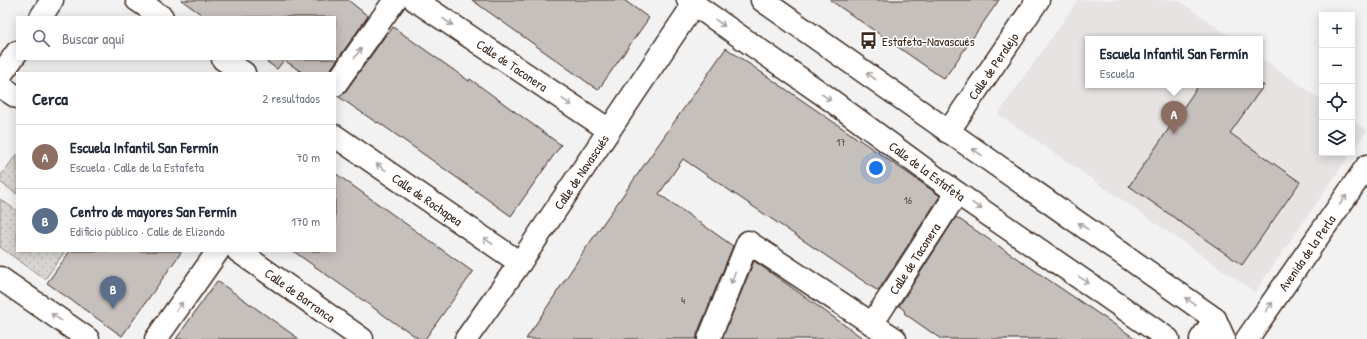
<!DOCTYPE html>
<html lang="es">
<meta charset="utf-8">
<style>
:root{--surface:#fff;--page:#f2f2f3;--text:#1f2937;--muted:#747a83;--line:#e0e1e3;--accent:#d93025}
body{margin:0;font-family:"Patrick Hand",sans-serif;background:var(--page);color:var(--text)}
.controls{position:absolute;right:12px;top:12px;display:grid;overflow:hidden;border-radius:0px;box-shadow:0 2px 10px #0003}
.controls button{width:36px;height:36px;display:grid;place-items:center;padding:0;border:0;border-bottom:1px solid var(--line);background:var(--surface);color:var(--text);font:20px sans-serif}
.you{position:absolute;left:876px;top:168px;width:14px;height:14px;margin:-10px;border:3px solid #fff;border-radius:50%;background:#1a73e8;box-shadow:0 0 0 6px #1a73e833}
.badge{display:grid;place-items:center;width:26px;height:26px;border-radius:50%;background:var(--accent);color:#fff;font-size:13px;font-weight:700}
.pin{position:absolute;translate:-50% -33px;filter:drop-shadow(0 1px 2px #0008)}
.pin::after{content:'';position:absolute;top:21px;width:14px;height:12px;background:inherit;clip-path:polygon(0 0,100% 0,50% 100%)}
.popup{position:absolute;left:1085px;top:36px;width:178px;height:52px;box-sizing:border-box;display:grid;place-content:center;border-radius:0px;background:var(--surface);filter:drop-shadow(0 1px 3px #0005);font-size:13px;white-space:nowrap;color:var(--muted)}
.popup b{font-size:15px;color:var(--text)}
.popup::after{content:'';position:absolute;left:50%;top:100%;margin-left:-8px;border:8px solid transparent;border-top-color:var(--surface)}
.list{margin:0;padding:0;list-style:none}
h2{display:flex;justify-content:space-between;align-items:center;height:52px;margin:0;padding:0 16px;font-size:17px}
h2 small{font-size:13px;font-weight:400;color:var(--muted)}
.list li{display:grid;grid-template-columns:26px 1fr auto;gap:12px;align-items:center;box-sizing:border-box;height:64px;padding:0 16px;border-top:1px solid var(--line)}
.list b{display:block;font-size:15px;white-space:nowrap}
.list p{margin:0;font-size:13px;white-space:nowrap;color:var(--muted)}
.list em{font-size:13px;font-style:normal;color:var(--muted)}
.icon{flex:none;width:22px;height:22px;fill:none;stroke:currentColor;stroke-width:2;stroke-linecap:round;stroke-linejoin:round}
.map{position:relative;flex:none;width:1367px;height:339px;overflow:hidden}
.search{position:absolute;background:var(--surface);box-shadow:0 2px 10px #0003;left:16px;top:16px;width:320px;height:44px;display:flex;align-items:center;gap:10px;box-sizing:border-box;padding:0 14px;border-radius:0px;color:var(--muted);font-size:15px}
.panel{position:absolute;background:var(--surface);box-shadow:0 2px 10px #0003;left:16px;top:72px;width:320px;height:180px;border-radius:0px}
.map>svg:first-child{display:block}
.built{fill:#e6e3e2}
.garden{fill:url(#garden-dots);stroke:#8a8078}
.building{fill:#c6c0bd;stroke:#3b2a1e}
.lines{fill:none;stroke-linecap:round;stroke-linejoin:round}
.minor-casing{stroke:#3b2a1e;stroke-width:25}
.minor{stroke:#fff;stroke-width:22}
.oneway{stroke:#a79f9a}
.labels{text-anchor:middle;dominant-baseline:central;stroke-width:3;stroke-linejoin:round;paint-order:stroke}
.number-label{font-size:11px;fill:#5e5046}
.poi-label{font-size:13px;fill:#3b2a1e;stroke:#fff;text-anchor:start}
.street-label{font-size:13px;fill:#3b2a1e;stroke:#fff}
</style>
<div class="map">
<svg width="1367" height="339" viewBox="0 0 1367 339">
<defs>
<pattern id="garden-dots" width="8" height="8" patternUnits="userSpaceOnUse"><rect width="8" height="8" fill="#d8d5d2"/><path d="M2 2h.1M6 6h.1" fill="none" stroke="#bab7b4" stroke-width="1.8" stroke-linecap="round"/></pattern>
</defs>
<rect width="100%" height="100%" fill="#f3f2f2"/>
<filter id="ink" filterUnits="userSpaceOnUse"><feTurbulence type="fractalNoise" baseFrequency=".025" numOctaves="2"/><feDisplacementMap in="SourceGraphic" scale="8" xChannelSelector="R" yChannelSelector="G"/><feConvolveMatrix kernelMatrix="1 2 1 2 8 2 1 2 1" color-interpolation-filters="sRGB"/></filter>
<g filter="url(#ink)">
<!-- built -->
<path class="built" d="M 1078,0 L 1178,0 L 1234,39 L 1088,39 L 1088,85 L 1260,85 L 1260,57 L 1322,100 L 1322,153 L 1351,153 L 1255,292 L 998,114 Z
M 1352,120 L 1367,130 L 1352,152 Z"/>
<!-- garden -->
<path class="garden" d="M 17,154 L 17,194 L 0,182 L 0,177 Z
M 0,199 L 17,211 L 17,251 L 65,251 L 45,279 L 0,247 Z"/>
<!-- building -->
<path class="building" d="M 181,0 L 348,0 L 368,16 L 328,73 L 303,73 L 284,60 L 277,69 L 263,59 L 335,59 L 335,17 L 205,17 Z
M 472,0 L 624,0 L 649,18 L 598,90 Z
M 830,0 L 999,0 L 944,79 Z
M 393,27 L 469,81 L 470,79 L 561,145 L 511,216 L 378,122 L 377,123 L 339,97 L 345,92 L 388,32 L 389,33 Z
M 726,48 L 912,176 L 940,196 L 878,291 L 683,159 L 659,194 L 733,246 L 697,334 L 697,339 L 526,339 L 586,248 Z
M 1199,85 L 1264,85 L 1230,133 L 1300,182 L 1242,265 L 1129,186 Z
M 335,173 L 473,272 L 425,339 L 419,339 L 402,327 L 402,328 L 293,251 L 335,251 Z
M 956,217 L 1087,306 L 1136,339 L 941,339 L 905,314 L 904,310 L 899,306 Z
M 70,251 L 182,251 L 122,336 L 47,283 Z
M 754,261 L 791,287 L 864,339 L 722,339 Z
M 217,281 L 243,299 L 299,339 L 176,339 Z"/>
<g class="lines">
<defs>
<g id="minor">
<path d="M 137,0 L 162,17"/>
<path id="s1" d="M 415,0 L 609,130"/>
<path id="s2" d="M 688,0 L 828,98 L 957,193 L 1168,339"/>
<path d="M 762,0 L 1215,319 L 1224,339"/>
<path d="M 41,17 L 52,0"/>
<path d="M 223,59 L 244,73"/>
<path d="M 0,76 L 17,52"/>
<path d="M 335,85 L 395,0"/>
<path d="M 0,86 L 17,97"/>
<path id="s3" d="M 948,132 L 1038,0"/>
<path id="s4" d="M 335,136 L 520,263"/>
<path id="s5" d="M 238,251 L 362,339"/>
<path d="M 0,278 L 88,339"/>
<path id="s6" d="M 872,324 L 957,193"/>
<path d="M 156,339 L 218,251"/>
<path id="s7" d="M 466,339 L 520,263 L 694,4"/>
<path d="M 709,339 L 748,242 L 895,339"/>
<path d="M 1201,339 L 1215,319"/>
<path id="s8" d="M 1247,339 L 1367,166"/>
</g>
</defs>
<!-- minor casing -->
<use href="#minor" class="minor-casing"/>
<!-- minor -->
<use href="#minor" class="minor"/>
</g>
<!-- one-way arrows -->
<defs><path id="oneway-shaft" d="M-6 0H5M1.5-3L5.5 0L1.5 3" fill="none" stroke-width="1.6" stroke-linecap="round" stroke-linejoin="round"/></defs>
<g class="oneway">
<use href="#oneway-shaft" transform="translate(448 22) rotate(34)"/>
<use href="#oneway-shaft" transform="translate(720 23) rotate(36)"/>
<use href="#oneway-shaft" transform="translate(358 53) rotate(-55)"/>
<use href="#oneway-shaft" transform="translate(871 76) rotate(-144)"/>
<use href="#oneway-shaft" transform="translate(826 97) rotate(35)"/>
<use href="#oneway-shaft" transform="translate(567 102) rotate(34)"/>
<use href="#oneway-shaft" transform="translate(977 152) rotate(-145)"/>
<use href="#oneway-shaft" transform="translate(381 167) rotate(-146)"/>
<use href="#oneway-shaft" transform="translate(1343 200) rotate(-55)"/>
<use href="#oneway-shaft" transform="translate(977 206) rotate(35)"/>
<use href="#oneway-shaft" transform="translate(1083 226) rotate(-145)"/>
<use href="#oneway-shaft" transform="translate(488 241) rotate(-146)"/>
<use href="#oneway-shaft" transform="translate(733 278) rotate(112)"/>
<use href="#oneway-shaft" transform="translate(1084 280) rotate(35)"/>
<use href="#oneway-shaft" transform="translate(1190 301) rotate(-145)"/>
<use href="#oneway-shaft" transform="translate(179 307) rotate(-55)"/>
<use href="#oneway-shaft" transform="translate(1269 307) rotate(-55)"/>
<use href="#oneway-shaft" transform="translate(56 317) rotate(-145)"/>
</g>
</g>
<!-- icons -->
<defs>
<symbol id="bus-bare" viewBox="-9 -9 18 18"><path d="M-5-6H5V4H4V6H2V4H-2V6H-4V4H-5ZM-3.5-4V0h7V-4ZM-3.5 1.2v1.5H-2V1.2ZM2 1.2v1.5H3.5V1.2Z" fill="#3b2a1e" stroke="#fff" stroke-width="2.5" paint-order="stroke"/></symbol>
</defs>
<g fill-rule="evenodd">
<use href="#bus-bare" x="856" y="28" width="25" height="25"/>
</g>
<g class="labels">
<!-- number labels -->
<g class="number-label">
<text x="841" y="142">17</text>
<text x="908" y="200">16</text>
<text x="683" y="300">4</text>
</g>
<!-- poi labels -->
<g class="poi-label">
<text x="882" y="41">Estafeta-Navascués</text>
</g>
<!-- street labels -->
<g class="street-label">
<text stroke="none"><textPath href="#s1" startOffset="117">Calle de Taconera</textPath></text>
<text stroke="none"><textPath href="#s3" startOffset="80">Calle de Peralejo</textPath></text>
<text stroke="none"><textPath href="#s2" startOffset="294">Calle de la Estafeta</textPath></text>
<text stroke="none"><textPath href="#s7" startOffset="203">Calle de Navascués</textPath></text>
<text stroke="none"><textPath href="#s4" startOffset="112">Calle de Rochapea</textPath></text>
<text stroke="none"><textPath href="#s8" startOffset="105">Avenida de la Perla</textPath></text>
<text stroke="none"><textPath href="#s6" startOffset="78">Calle de Taconera</textPath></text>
<text stroke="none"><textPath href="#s5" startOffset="76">Calle de Barranca</textPath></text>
</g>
</g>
</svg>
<div class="controls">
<button>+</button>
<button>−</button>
<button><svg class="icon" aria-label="locate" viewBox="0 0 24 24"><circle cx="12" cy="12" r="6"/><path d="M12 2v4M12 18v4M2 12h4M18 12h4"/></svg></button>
<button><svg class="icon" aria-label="layers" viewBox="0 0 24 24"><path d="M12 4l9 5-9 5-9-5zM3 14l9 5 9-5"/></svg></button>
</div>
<div class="you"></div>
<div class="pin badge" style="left:1174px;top:134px;background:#8d6e63">A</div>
<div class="popup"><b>Escuela Infantil San Fermín</b>Escuela</div>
<div class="pin badge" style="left:113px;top:309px;background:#5c6f8a">B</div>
<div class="search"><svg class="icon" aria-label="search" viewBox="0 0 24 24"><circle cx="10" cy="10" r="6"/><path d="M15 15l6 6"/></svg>Buscar aquí</div>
<section class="panel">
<h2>Cerca<small>2 resultados</small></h2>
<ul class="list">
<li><span class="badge" style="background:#8d6e63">A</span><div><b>Escuela Infantil San Fermín</b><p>Escuela · Calle de la Estafeta</p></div><em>70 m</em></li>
<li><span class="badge" style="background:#5c6f8a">B</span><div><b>Centro de mayores San Fermín</b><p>Edificio público · Calle de Elizondo</p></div><em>170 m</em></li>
</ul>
</section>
</div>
